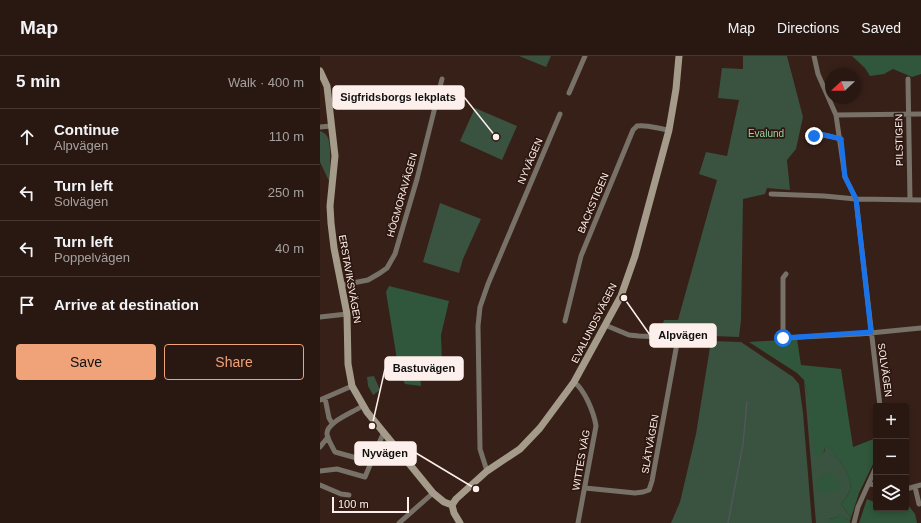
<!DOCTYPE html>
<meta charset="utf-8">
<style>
:root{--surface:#291812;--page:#352520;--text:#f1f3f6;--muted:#a5a09f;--line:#453732;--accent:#f0a279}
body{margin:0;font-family:Helvetica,sans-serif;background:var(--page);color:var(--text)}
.controls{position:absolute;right:12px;bottom:12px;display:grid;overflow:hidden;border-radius:4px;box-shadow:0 2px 6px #0003}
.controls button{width:36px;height:36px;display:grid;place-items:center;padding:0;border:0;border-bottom:1px solid var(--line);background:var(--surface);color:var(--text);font:20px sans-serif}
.compass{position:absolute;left:505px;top:12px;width:36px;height:36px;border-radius:50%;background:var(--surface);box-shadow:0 2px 6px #0003;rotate:248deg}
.scale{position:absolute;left:12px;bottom:10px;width:77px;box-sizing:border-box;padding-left:4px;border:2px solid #fdf0ec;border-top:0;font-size:11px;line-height:14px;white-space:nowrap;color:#fdf0ec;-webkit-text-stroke:3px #2d170f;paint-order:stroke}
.stop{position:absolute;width:12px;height:12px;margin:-9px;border:3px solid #1a73e8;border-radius:50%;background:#fff}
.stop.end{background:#1a73e8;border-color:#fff;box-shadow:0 1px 4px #0008}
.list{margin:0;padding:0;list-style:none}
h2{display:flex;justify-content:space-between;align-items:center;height:52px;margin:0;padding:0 16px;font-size:17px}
h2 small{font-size:13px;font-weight:400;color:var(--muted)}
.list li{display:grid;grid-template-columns:26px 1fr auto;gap:12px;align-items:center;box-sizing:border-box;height:56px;padding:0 16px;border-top:1px solid var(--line)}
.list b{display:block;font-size:15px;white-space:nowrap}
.list p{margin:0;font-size:13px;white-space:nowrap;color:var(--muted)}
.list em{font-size:13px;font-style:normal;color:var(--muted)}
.actions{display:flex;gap:8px;padding:12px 16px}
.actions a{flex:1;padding:9px 0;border:1px solid var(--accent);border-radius:4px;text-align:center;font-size:14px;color:var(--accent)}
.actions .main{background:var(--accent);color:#111}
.icon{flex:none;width:22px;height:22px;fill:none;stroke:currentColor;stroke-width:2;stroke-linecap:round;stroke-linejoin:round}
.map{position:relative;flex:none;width:601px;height:467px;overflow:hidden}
header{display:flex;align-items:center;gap:24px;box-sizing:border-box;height:56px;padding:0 20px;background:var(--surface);border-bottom:1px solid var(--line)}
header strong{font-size:19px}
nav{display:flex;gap:22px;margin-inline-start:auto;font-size:14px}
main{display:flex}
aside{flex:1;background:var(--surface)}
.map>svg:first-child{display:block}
.green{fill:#3a5240}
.forest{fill:#30563b}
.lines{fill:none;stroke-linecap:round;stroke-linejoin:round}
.stream{stroke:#4f5757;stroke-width:1.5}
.street{stroke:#777167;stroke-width:5}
.secondary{stroke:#a49b8a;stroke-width:7}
.route{stroke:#1a73e8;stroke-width:5}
.labels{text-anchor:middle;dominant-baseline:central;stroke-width:3.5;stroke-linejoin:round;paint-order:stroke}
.park-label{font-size:10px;fill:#95d4a5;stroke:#2d170f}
.street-label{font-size:10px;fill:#fdf0ec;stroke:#2d170f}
.leader{fill:none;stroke:#fdf0ec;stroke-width:1.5}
.callout-dot{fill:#fdf0ec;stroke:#2d170f;stroke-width:1.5}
.callout{fill:#fdf0ec;stroke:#fdf0ec;stroke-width:1.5}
.callout-label{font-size:11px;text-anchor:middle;font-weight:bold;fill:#111}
</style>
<header>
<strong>Map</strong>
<nav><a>Map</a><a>Directions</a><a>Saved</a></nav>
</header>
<main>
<aside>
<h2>5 min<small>Walk · 400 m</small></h2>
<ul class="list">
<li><svg class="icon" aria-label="ahead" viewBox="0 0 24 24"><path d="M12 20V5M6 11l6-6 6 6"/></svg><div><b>Continue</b><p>Alpvägen</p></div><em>110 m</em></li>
<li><svg class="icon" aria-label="left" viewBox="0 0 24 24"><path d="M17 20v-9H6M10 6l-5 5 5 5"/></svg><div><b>Turn left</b><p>Solvägen</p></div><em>250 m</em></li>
<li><svg class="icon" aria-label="left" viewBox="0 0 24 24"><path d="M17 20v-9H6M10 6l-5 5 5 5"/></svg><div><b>Turn left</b><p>Poppelvägen</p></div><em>40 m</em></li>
<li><svg class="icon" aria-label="arrive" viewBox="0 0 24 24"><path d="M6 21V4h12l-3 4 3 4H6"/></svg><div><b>Arrive at destination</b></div></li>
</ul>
<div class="actions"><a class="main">Save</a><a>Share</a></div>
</aside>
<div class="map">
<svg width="601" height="467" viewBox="0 0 601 467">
<rect width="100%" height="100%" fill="#372018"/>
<!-- green -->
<path class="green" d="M 199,0 L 231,0 L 226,11 Z
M 423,0 L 467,0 L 483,61 L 476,93 L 467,104 L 470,134 L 447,132 L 445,138 L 423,143 L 421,264 L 419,281 L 339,278 L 344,264 L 358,264 L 397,124 L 379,118 L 386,96 L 407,100 L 419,44 L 398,42 L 402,12 L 423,13 Z
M 155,52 L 197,70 L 182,104 L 140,85 Z
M 0,75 C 3,76 6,78 7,80 C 12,88 10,116 9,125 L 0,106 Z
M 120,147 L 161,163 L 143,203 L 139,217 L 103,206 Z
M 391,285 L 421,286 L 473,321 L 479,328 L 483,357 L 492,467 L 351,467 L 360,446 L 376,378 Z
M 54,320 L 60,334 L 53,339 L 48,330 L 47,321 Z
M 484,324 L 504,397 L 505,392 L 508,389 C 516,402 536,420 529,437 C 527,441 524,444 521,448 L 531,462 L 530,465 L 520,459 L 518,461 L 509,463 L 509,467 L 496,467 Z"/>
<!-- forest -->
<path class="forest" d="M 532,0 L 601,0 L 601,18 L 592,21 L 573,13 L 564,18 L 550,20 L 545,12 Z
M 69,230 L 129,245 L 121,279 L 122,305 L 99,305 L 101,330 L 85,328 L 79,316 L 66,236 Z
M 477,283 L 481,309 L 521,313 L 533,391 L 556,382 L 556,399 L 555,404 L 539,437 L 531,462 L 521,448 C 524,444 527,441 529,437 C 536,420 516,402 508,390 L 505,392 L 501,401 L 498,401 L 494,398 L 487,335 L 484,324 L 477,317 L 429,286 Z
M 507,417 C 515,419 517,425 521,431 L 520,434 L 514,434 L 502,438 L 499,436 L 495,430 C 498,423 501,420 507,417 Z
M 547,443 L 556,447 L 556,452 L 586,452 L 586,450 L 589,450 L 595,458 L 597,467 L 539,467 Z
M 520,458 L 530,465 L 530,467 L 509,467 L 509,463 L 518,461 Z"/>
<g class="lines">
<!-- stream -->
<path class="stream" d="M 408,467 L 423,388 L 427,346"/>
<!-- street -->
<path class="street" d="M 494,0 L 498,18 L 516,59 L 525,121 L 536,143 L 560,350
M 588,23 L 590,144
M 249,37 L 265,0
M 516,59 L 601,58
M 0,71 L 11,70
M 491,83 C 498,75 511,81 521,83
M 451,138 L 504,140 L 536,143 L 601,144
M 466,218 L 463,222 L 463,282 L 540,278 L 601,272
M 22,229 L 48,224 L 60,217 L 67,212 L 75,198 L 97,123 L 122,23
M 0,261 L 27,258
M 245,265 L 261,200 L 313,74 L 317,70 C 327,68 338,73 349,74
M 285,269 L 309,279 L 319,280 L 391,283
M 254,326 C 265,334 274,357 276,370 L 258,467
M 5,342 L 9,362 L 12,367
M 0,344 L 32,330
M 39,352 C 31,357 6,367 7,378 C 7,382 13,392 15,396 L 51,406
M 0,391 L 8,381
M 0,415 L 17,413 L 45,421 L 63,378
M 167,415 L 160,393 L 158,270 L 160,251 L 168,228 L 240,58
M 549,428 L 556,429
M 0,429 L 21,438 L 29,439
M 595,431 L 599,448
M 265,432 L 315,437 L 323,436 L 329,434 L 332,425 L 358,282
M 586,433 L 601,429
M 79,467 L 113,437
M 534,467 L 538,451 L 556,411"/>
<!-- secondary -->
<path class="secondary" d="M 0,15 L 7,30 L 15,100 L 10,150 L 11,167 L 14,192 L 27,258 L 28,308 L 32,330 L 47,356 L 113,437 L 124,446 L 132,449
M 132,449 L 136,443 L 167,415 L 200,393 L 220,372 L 254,326 L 301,240 L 315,200 L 349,74 L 356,33 L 359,0
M 132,449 L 134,457 L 140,467"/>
</g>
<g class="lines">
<!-- route -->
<path class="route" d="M 463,282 L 551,276 L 536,143 L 525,121 L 521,83 L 500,78 L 494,80"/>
</g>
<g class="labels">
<!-- park labels -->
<g class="park-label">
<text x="446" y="77">Evalund</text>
</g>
<!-- street labels -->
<g class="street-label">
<text transform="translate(579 84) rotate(-91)">PILSTIGEN</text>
<text transform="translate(210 105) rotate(-67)">NYVÄGEN</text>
<text transform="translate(82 139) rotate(-74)">HÖGMORAVÄGEN</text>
<text transform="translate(273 147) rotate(-67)">BACKSTIGEN</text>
<text transform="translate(30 223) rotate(80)">ERSTAVIKSVÄGEN</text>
<text transform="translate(274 267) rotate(-63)">EVALUNDSVÄGEN</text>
<text transform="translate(565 314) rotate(82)">SOLVÄGEN</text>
<text transform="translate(330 388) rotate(-80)">SLÄTVÄGEN</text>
<text transform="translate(261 404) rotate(-80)">WITTES VÄG</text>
</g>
</g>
<!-- callouts -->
<path class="leader" d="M176 81L144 41M304 242L330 279M52 370L65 313M156 433L96 397"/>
<g class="callout-dot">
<circle cx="176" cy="81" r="4"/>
<circle cx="304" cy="242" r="4"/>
<circle cx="52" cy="370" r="4"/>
<circle cx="156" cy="433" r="4"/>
</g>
<g class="callout">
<rect x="13" y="30" width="131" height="23" rx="4"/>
<rect x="330" y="268" width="66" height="23" rx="4"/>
<rect x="65" y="301" width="78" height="23" rx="4"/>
<rect x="35" y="386" width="61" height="23" rx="4"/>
</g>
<g class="callout-label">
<text x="78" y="45">Sigfridsborgs lekplats</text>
<text x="363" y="283">Alpvägen</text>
<text x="104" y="316">Bastuvägen</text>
<text x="65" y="401">Nyvägen</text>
</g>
</svg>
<div class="controls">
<button>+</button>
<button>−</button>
<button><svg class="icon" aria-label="layers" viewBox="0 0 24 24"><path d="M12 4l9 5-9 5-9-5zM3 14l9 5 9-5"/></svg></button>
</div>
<svg class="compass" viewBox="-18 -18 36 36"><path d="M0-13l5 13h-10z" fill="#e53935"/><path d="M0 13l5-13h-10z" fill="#a5a09f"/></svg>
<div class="scale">100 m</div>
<div class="stop" style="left:463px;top:282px"></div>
<div class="stop end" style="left:494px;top:80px"></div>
</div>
</main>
